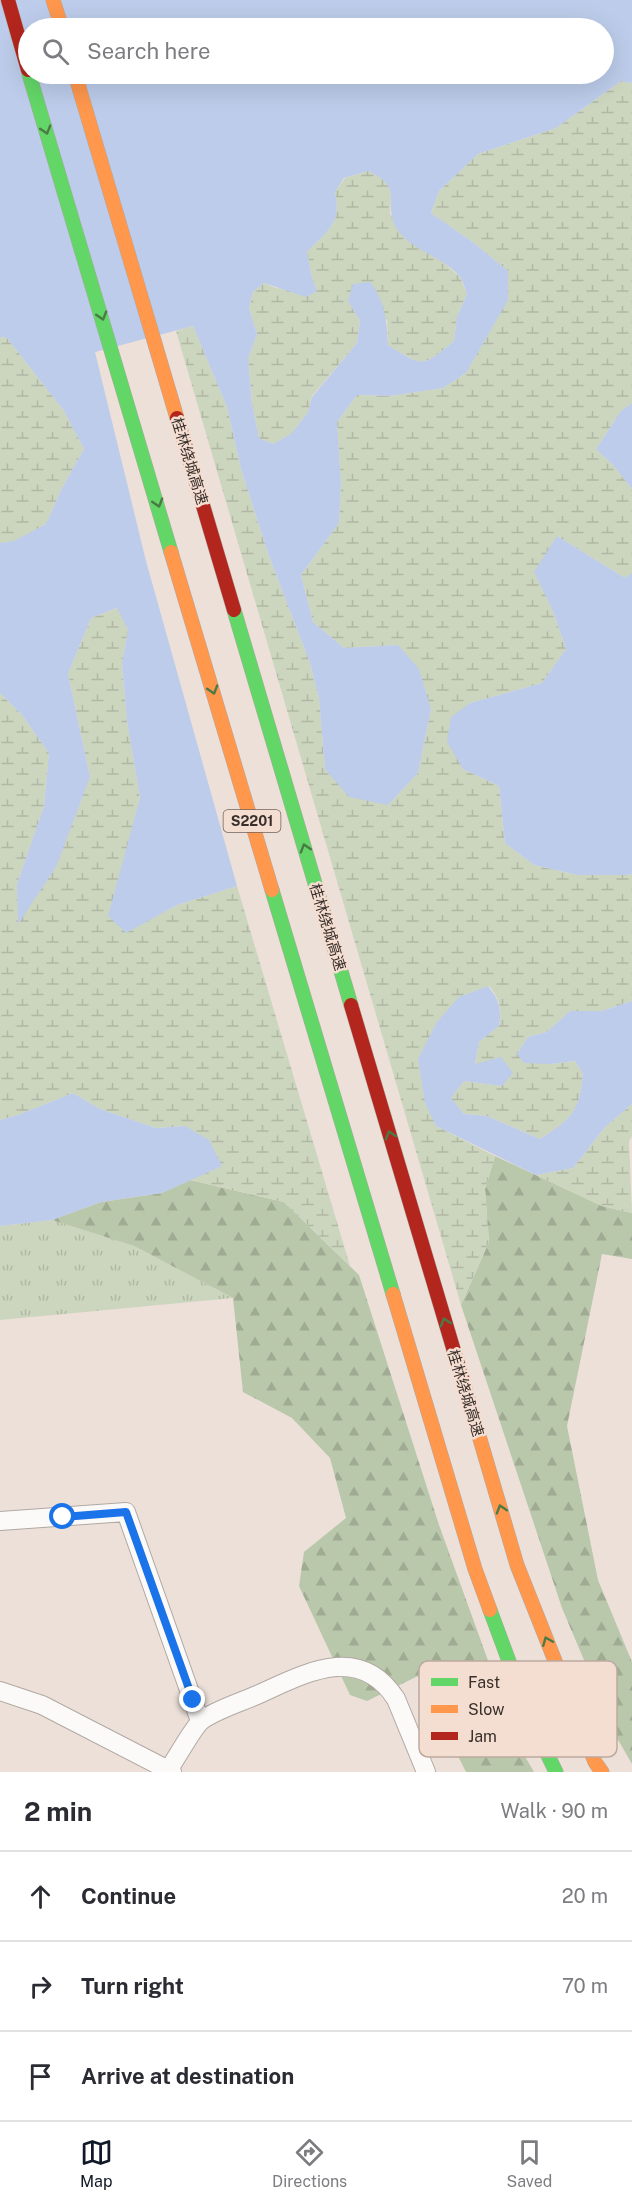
<!DOCTYPE html>
<meta charset="utf-8">
<style>
:root{--surface:#fff;--page:#f2f2f3;--text:#2b2b33;--muted:#7c7c81;--line:#e1e1e2;--accent:#111827}
body{margin:0;font-family:"Public Sans","Noto Sans SC",sans-serif;background:var(--page);color:var(--text)}
.stop{position:absolute;width:18px;height:18px;margin:-14px;border:4px solid #1a73e8;border-radius:50%;background:#fff}
.stop.end{background:#1a73e8;border-color:#fff;box-shadow:0 2px 6px #0008}
.list{margin:0;padding:0;list-style:none}
h2{display:flex;justify-content:space-between;align-items:center;height:78px;margin:0;padding:0 24px;font-size:26px}
h2 small{font-size:20px;font-weight:400;color:var(--muted)}
.list li{display:grid;grid-template-columns:39px 1fr auto;gap:18px;align-items:center;box-sizing:border-box;height:90px;padding:0 24px;border-top:2px solid var(--line)}
.list b{display:block;font-size:22px;white-space:nowrap}
.list em{font-size:20px;font-style:normal;color:var(--muted)}
.icon{flex:none;width:33px;height:33px;fill:none;stroke:currentColor;stroke-width:2;stroke-linecap:round;stroke-linejoin:round}
.map{position:relative;flex:none;width:632px;height:1772px;overflow:hidden}
.search{position:absolute;background:var(--surface);box-shadow:0 6px 24px #0002;left:18px;right:18px;top:18px;height:66px;display:flex;align-items:center;gap:15px;box-sizing:border-box;padding:0 21px;border-radius:33px;color:var(--muted);font-size:22px}
.sheet{height:348px;background:var(--surface)}
nav{display:flex;justify-content:space-around;align-items:center;box-sizing:border-box;height:84px;border-top:2px solid var(--line);background:var(--surface);font-size:16px;color:var(--muted)}
nav a{display:grid;justify-items:center;gap:3px}
nav .on{color:var(--accent)}
.map>svg:first-child{display:block}
.grass{fill:url(#grass-tufts)}
.forest{fill:url(#forest-firs)}
.wetland{fill:url(#wetland-marsh)}
.water{fill:#bcccea;fill-rule:evenodd}
.lines{fill:none;stroke-linecap:round;stroke-linejoin:round}
.street-casing{stroke:#b1a8a3;stroke-width:20}
.fast-casing{stroke:#b1a8a3;stroke-width:15}
.slow-casing{stroke:#b1a8a3;stroke-width:15}
.jam-casing{stroke:#b1a8a3;stroke-width:15}
.street{stroke:#fcfaf9;stroke-width:18}
.fast{stroke:#63d668;stroke-width:14}
.slow{stroke:#ff974d;stroke-width:14}
.jam{stroke:#b3261e;stroke-width:14}
.oneway{stroke:#4b7a46}
.route{stroke:#1a73e8;stroke-width:8}
.labels{text-anchor:middle;dominant-baseline:central;stroke-width:5;stroke-linejoin:round;paint-order:stroke}
.shield{fill:#f4ddd1;stroke:#70635c;stroke-width:1.5}
.shield-label{font-size:14px;font-weight:bold;fill:#382f2a}
.street-label{font-size:15px;fill:#382f2a;stroke:#f4ddd1}
.key{fill:#f4ddd1;stroke:#bca99f;stroke-width:1.5}
.key-label{font-size:16px;fill:#382f2a}
</style>
<div class="map">
<svg width="632" height="1772" viewBox="0 0 632 1772">
<defs>
<pattern id="grass-tufts" width="24" height="20" patternUnits="userSpaceOnUse" patternTransform="scale(1.5)"><rect width="24" height="20" fill="#ccd6bf"/><path d="M3 7l-1-3M5 7V3M7 7l1-3M15 17l-1-3M17 17v-4M19 17l1-3" fill="none" stroke="#b0b8a4"/></pattern>
<pattern id="forest-firs" width="22" height="20" patternUnits="userSpaceOnUse" patternTransform="scale(1.5)"><rect width="22" height="20" fill="#b9c7ab"/><path d="M5 1l3.5 6h-7zM16 11l3.5 6h-7z" fill="#a0ab93"/></pattern>
<pattern id="wetland-marsh" width="20" height="14" patternUnits="userSpaceOnUse" patternTransform="scale(1.5)"><rect width="20" height="14" fill="#ccd6bf"/><path d="M1 5h8M5 5V1M11 12h8M15 12V8" fill="none" stroke="#b0b8a4"/></pattern>
</defs>
<rect width="100%" height="100%" fill="#ece0d9"/>
<!-- grass -->
<path class="grass" d="M 52,1220 L 134,1246 L 233,1298 L 0,1320 L 0,1226 Z"/>
<!-- forest -->
<path class="forest" d="M 495,1156 L 602,1206 L 632,1213 L 632,1259 L 602,1254 L 567,1426 L 598,1580 L 632,1662 L 632,1764 L 617,1738 L 562,1608 L 461,1305 L 489,1242 L 485,1189 Z
M 190,1180 L 284,1202 L 359,1275 L 439,1525 L 519,1746 L 534,1772 L 466,1772 L 418,1676 L 367,1701 L 350,1695 L 299,1586 L 304,1552 L 346,1518 L 330,1458 L 292,1418 L 243,1392 L 233,1298 L 134,1246 L 52,1220 L 101,1202 L 162,1193 Z"/>
<!-- wetland -->
<path class="wetland" d="M 621,81 L 632,83 L 632,403 L 621,411 L 596,449 L 613,465 L 632,489 L 632,573 L 625,578 L 557,536 L 553,611 L 566,649 L 542,683 L 470,703 L 463,769 L 499,786 L 505,843 L 534,865 L 578,875 L 627,875 L 632,874 L 632,1001 L 602,1011 L 570,1011 L 547,1032 L 528,1037 L 517,1054 L 551,1064 L 575,1061 L 583,1074 C 579,1115 573,1117 540,1139 L 487,1116 L 464,1114 L 450,1098 L 464,1081 L 502,1086 L 475,1065 L 479,1042 L 499,1026 C 502,1009 500,999 489,986 L 459,997 L 436,1126 L 495,1156 L 485,1189 L 489,1242 L 461,1305 L 176,331 L 193,326 L 227,407 L 241,469 L 269,556 L 310,663 L 319,698 L 325,769 L 388,805 L 418,773 L 431,709 L 398,645 L 344,648 L 313,622 L 301,575 L 339,523 L 341,482 L 337,422 L 357,395 L 390,396 L 443,388 L 466,373 L 508,271 L 474,243 L 431,213 L 439,191 L 478,154 L 556,128 Z
M 368,171 C 393,182 392,189 390,214 L 460,277 L 467,294 L 457,317 L 454,341 C 422,368 423,367 388,345 L 387,320 L 348,301 L 360,321 L 357,343 L 312,396 L 308,412 L 292,433 L 273,444 L 259,438 L 252,404 L 248,359 L 257,334 L 249,308 L 253,292 L 264,283 L 276,288 L 316,291 L 312,278 L 307,252 C 328,230 342,224 335,192 L 345,178 Z
M 0,337 L 7,338 L 64,411 L 84,449 L 61,490 L 46,524 L 14,542 L 0,543 Z
M 118,608 L 128,630 L 122,664 L 127,721 L 140,798 L 127,853 L 126,932 L 177,905 L 237,886 L 350,1266 L 284,1202 L 190,1180 L 222,1165 L 185,1126 L 156,1128 L 100,1109 L 73,1093 L 18,1115 L 0,1120 L 0,693 L 22,715 L 49,753 L 44,806 L 17,884 L 19,923 L 90,777 L 68,674 L 91,618 Z
M 632,1104 L 632,1136 L 629,1141 L 632,1213 L 602,1206 L 536,1175 L 573,1168 L 605,1127 Z"/>
<!-- water -->
<path class="water" d="M 0,0 L 632,0 L 632,83 L 621,81 L 556,128 L 478,154 L 439,191 L 431,213 L 474,243 L 508,271 L 508,300 L 466,373 L 443,388 L 390,396 L 357,395 L 337,422 L 341,482 L 339,523 L 301,575 L 313,622 L 344,648 L 398,645 L 419,669 L 431,709 L 418,773 L 388,805 L 349,797 L 325,769 L 319,698 L 310,663 L 269,556 L 241,469 L 227,407 L 193,326 L 95,352 L 146,561 L 237,886 L 177,905 L 126,933 L 108,916 L 140,798 L 127,721 L 122,663 L 128,630 L 117,608 L 91,618 L 68,674 L 90,777 L 56,867 L 18,924 L 17,884 L 44,806 L 49,753 L 22,715 L 0,693 L 0,543 L 14,541 L 46,524 L 61,490 L 84,449 L 64,411 L 7,338 L 0,337 ZM 28,28 L 604,28 L 604,74 L 28,74 ZM 368,171 C 408,189 379,204 399,232 C 415,252 444,257 460,277 C 463,281 465,289 467,294 L 457,317 L 454,341 C 422,368 423,367 388,345 C 387,322 385,300 370,282 L 353,284 L 348,301 L 360,321 L 357,343 L 312,397 L 308,412 L 292,433 L 273,444 L 259,438 L 252,404 L 248,359 L 257,334 L 249,308 L 253,292 L 264,283 L 306,297 L 317,291 L 312,278 L 307,252 C 328,230 342,224 335,192 L 344,178 Z
M 632,403 L 632,489 L 613,465 L 596,449 L 621,411 Z
M 557,536 L 625,578 L 632,573 L 632,874 L 627,875 L 578,875 L 534,865 L 505,843 L 499,786 L 463,769 L 447,742 L 451,717 L 470,703 L 542,683 L 566,649 L 553,611 L 534,572 Z
M 488,986 C 499,999 502,1009 499,1026 L 479,1042 L 475,1064 L 501,1057 L 513,1073 L 502,1086 L 464,1081 L 451,1098 L 464,1114 L 487,1116 L 540,1139 C 572,1118 579,1113 583,1074 L 575,1061 L 551,1064 L 524,1063 L 517,1054 L 528,1037 L 547,1032 L 570,1011 L 602,1011 L 632,1001 L 632,1104 L 605,1127 L 573,1168 L 536,1175 L 436,1126 L 425,1103 L 418,1059 L 437,1022 L 459,997 Z
M 73,1093 L 100,1109 L 156,1128 L 185,1126 L 209,1140 L 222,1166 L 162,1193 L 101,1202 L 52,1220 L 0,1226 L 0,1120 L 18,1115 Z"/>
<g class="lines">
<defs>
<path id="street" d="M 0,1521 L 126,1512 L 200,1721
M 0,1691 L 42,1705 L 172,1772
M 169,1769 C 176,1759 194,1726 202,1720 C 218,1709 239,1703 257,1695 C 304,1674 359,1642 396,1699 L 426,1772"/>
<path id="fast" d="M 29,74 L 171,552
M 234,610 L 351,1005
M 272,890 L 393,1294
M 490,1610 L 530,1718 L 556,1772"/>
<path id="slow" d="M 53,0 L 62,28
M 75,74 L 177,418
M 171,552 L 272,890
M 393,1294 L 475,1569 L 490,1610
M 462,1378 L 517,1565 L 595,1762 L 602,1772"/>
<path id="jam" d="M 8,0 L 28,70
M 177,418 L 234,610
M 351,1005 L 462,1378"/>
</defs>
<!-- street casing -->
<use href="#street" class="street-casing"/>
<!-- fast casing -->
<use href="#fast" class="fast-casing"/>
<!-- slow casing -->
<use href="#slow" class="slow-casing"/>
<!-- jam casing -->
<use href="#jam" class="jam-casing"/>
<!-- street -->
<use href="#street" class="street"/>
<!-- fast -->
<use href="#fast" class="fast"/>
<!-- slow -->
<use href="#slow" class="slow"/>
<!-- jam -->
<use href="#jam" class="jam"/>
</g>
<!-- one-way arrows -->
<defs><path id="oneway-chevron" d="M-2-3.5L2.5 0L-2 3.5" fill="none" stroke-width="1.6" stroke-linecap="round" stroke-linejoin="round" transform="scale(1.5)"/></defs>
<g class="oneway">
<use href="#oneway-chevron" transform="translate(46 130) rotate(73)"/>
<use href="#oneway-chevron" transform="translate(102 316) rotate(73)"/>
<use href="#oneway-chevron" transform="translate(158 503) rotate(73)"/>
<use href="#oneway-chevron" transform="translate(213 690) rotate(73)"/>
<use href="#oneway-chevron" transform="translate(305 848) rotate(-107)"/>
<use href="#oneway-chevron" transform="translate(390 1135) rotate(-107)"/>
<use href="#oneway-chevron" transform="translate(445 1322) rotate(-107)"/>
<use href="#oneway-chevron" transform="translate(501 1509) rotate(-107)"/>
<use href="#oneway-chevron" transform="translate(547 1641) rotate(-112)"/>
</g>
<g class="lines">
<!-- route -->
<path class="route" d="M 63,1517 L 126,1512 L 193,1700"/>
</g>
<g class="labels">
<!-- shield labels -->
<rect class="shield" x="223.5" y="810" width="57" height="22" rx="4.5"/>
<g class="shield-label">
<text x="252" y="821">S2201</text>
</g>
<!-- street labels -->
<g class="street-label">
<text transform="translate(190 461) rotate(73)">桂林绕城高速</text>
<text transform="translate(328 927) rotate(73)">桂林绕城高速</text>
<text transform="translate(466 1393) rotate(73)">桂林绕城高速</text>
</g>
</g>
<!-- legend -->
<rect x="419" y="1661" width="198" height="96" rx="9" class="key"/>
<rect x="431" y="1678" width="27" height="8" fill="#63d668"/>
<rect x="431" y="1705" width="27" height="8" fill="#ff974d"/>
<rect x="431" y="1732" width="27" height="8" fill="#b3261e"/>
<g class="key-label">
<text x="468" y="1688">Fast</text>
<text x="468" y="1715">Slow</text>
<text x="468" y="1742">Jam</text>
</g>
</svg>
<div class="stop" style="left:63px;top:1517px"></div>
<div class="stop end" style="left:193px;top:1700px"></div>
<div class="search"><svg class="icon" aria-label="search" viewBox="0 0 24 24"><circle cx="10" cy="10" r="6"/><path d="M15 15l6 6"/></svg>Search here</div>
</div>
<section class="sheet">
<h2>2 min<small>Walk · 90 m</small></h2>
<ul class="list">
<li><svg class="icon" aria-label="ahead" viewBox="0 0 24 24"><path d="M12 20V5M6 11l6-6 6 6"/></svg><div><b>Continue</b></div><em>20 m</em></li>
<li><svg class="icon" aria-label="right" viewBox="0 0 24 24"><path d="M7 20v-9h11M14 6l5 5-5 5"/></svg><div><b>Turn right</b></div><em>70 m</em></li>
<li><svg class="icon" aria-label="arrive" viewBox="0 0 24 24"><path d="M6 21V4h12l-3 4 3 4H6"/></svg><div><b>Arrive at destination</b></div></li>
</ul>
</section>
<nav>
<a class="on"><svg class="icon" aria-label="map" viewBox="0 0 24 24"><path d="M3 6l6-2 6 2 6-2v14l-6 2-6-2-6 2zM9 4v14M15 6v14"/></svg>Map</a>
<a><svg class="icon" aria-label="directions" viewBox="0 0 24 24"><path d="M12 3l9 9-9 9-9-9zM9 14v-3h6M13 9l2 2-2 2"/></svg>Directions</a>
<a><svg class="icon" aria-label="saved" viewBox="0 0 24 24"><path d="M7 4h10v16l-5-4-5 4z"/></svg>Saved</a>
</nav>
